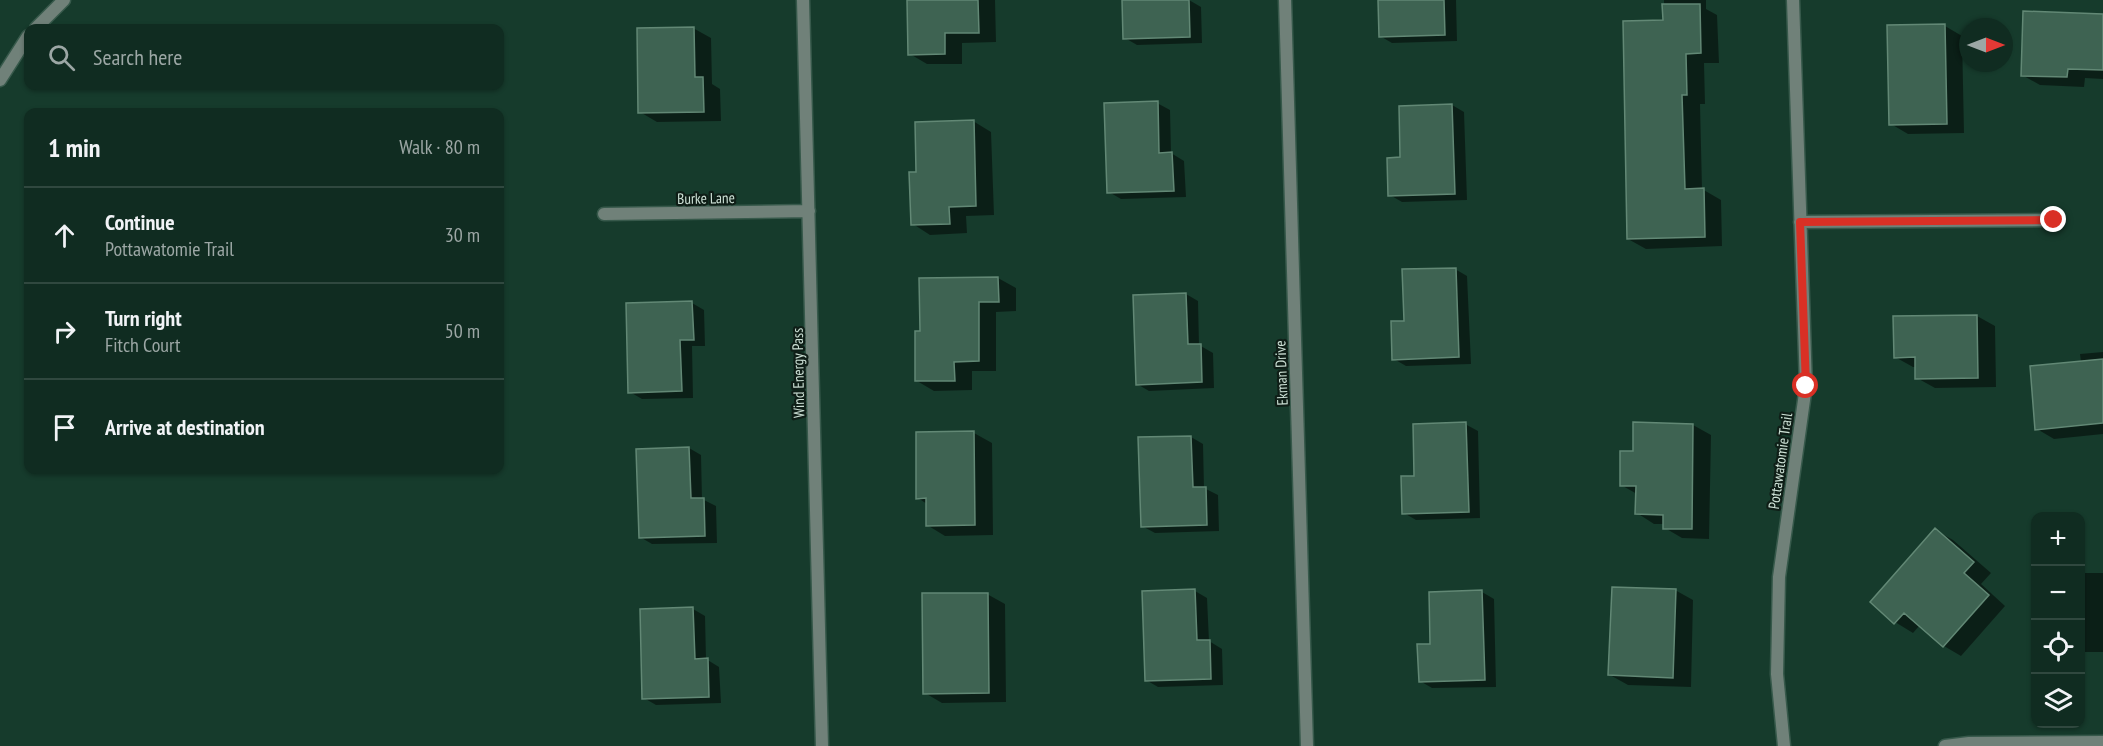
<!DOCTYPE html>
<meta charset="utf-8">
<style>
:root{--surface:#102c21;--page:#1e382e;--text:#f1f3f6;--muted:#9ca7a5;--line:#30483f}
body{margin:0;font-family:"PT Sans Narrow",sans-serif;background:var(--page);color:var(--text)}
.controls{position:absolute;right:18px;bottom:18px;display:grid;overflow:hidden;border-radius:12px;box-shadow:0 2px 4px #0004}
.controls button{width:54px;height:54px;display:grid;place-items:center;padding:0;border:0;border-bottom:2px solid var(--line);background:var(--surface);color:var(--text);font:30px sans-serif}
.compass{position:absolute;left:1959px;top:18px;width:54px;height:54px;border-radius:50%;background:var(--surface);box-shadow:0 2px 4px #0004;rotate:90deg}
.stop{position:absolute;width:18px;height:18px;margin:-14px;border:4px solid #d93025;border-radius:50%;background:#fff}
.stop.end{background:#d93025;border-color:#fff;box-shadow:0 2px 6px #0008}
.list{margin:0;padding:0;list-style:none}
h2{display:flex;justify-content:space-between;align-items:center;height:78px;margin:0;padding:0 24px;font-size:26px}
h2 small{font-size:20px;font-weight:400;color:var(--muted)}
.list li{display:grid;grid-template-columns:39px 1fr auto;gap:18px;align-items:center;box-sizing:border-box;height:96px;padding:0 24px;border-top:2px solid var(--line)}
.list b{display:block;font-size:22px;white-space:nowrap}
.list p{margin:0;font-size:20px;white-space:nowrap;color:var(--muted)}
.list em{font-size:20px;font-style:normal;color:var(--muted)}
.icon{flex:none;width:33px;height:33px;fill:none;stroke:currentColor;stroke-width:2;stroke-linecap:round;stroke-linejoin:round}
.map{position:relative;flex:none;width:2103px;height:746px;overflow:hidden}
.search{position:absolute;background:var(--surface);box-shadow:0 2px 4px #0004;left:24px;top:24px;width:480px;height:66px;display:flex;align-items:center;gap:15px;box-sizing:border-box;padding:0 21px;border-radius:12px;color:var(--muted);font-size:22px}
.panel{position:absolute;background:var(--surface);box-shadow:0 2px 4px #0004;left:24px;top:108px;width:480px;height:366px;border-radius:12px}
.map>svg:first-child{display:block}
.shadow{fill:#0007}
.building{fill:#3e6352;stroke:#628875;stroke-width:1.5}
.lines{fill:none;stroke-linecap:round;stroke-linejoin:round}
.service-casing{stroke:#37594b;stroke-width:15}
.minor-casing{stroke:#37594b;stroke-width:15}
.service{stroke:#708179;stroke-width:12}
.minor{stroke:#708179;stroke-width:12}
.route{stroke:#d93025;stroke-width:8}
.labels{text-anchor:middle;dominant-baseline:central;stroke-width:4.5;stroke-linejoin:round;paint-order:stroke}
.street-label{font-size:15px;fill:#cde1d6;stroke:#0f1e17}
</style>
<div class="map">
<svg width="2103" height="746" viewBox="0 0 2103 746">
<rect width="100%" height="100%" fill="#163b2c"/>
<!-- shadow -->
<path class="shadow" d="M 909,0 L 995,0 L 996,42 L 962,43 L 962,64 L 927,64 L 910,54 Z
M 1124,0 L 1189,0 L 1201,7 L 1202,43 L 1137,45 L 1125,38 Z
M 1379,0 L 1456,0 L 1457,41 L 1392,43 L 1380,36 Z
M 1664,0 L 1706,0 L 1706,9 L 1717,15 L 1719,63 L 1704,63 L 1705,104 L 1700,104 L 1702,189 L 1721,200 L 1722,246 L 1646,249 L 1628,239 L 1664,22 Z
M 2103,16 L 2103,79 L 2085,78 L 2084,87 L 2040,85 L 2022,75 Z
M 1945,26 L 1962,36 L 1964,133 L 1908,134 L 1891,124 Z
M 693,28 L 711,38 L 712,84 L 720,89 L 721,121 L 657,122 L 640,112 Z
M 1157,103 L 1170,110 L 1171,153 L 1184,161 L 1186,197 L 1121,199 L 1109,192 Z
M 1452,105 L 1464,112 L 1467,200 L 1402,202 L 1390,195 L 1402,159 Z
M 973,121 L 991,132 L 994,215 L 966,216 L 967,233 L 930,235 L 913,224 L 918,173 Z
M 1455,269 L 1467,276 L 1471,364 L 1406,366 L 1394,359 L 1406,322 Z
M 998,278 L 1016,288 L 1016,311 L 996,312 L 996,371 L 972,371 L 972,390 L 934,391 L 917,381 L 921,332 L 920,280 Z
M 1186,294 L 1198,301 L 1199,345 L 1213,353 L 1214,388 L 1149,391 L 1137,384 Z
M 692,303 L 704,310 L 705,346 L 692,346 L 693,398 L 642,399 L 630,392 Z
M 1977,316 L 1995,326 L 1996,387 L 1935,388 L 1917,378 L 1917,367 L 1913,367 L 1895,357 Z
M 2103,352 L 2103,434 L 2054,439 L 2037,429 L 2081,362 L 2080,354 Z
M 1465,424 L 1478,431 L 1480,518 L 1416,520 L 1404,513 L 1416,477 Z
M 1693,425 L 1711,435 L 1709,539 L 1682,538 L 1665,528 L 1665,524 L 1654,524 L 1637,513 L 1637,494 L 1621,485 L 1635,452 Z
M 974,433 L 992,443 L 993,535 L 945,536 L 927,525 L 927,504 L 918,498 Z
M 1191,437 L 1203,444 L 1204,488 L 1218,495 L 1219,531 L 1155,533 L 1142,526 Z
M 689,448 L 701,455 L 702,499 L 716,506 L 717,543 L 652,544 L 640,537 Z
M 1935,530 L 1953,540 L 1991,573 L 1981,584 L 2005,606 L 1961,656 L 1944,646 L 1920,625 L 1913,633 L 1895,622 Z
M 2080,573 L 2103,573 L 2103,652 L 2080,652 Z
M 1675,590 L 1693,600 L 1691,687 L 1628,685 L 1610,675 Z
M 1195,591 L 1207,598 L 1209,641 L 1222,649 L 1223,685 L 1158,687 L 1146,680 Z
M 1482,592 L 1494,599 L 1496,687 L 1432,688 L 1420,681 L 1432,645 Z
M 987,594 L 1005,604 L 1006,702 L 942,703 L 925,693 Z
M 693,609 L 705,616 L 706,659 L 719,667 L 721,703 L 656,705 L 644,698 Z"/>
<!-- building -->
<path class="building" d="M 907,0 L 978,0 L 979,33 L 945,33 L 945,54 L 908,55 Z
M 1122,0 L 1189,0 L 1190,37 L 1123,39 Z
M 1378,0 L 1444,0 L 1445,35 L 1379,37 Z
M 1662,4 L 1700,4 L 1701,53 L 1686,54 L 1687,95 L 1682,95 L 1685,189 L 1704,188 L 1705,237 L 1627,239 L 1623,21 L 1663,20 Z
M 2023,11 L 2103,14 L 2103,70 L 2068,69 L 2067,77 L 2021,76 Z
M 1945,24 L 1947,124 L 1889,125 L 1887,25 Z
M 694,27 L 695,77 L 703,77 L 704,112 L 638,113 L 637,28 Z
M 1158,101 L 1159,153 L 1172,152 L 1174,191 L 1107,193 L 1104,103 Z
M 1452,104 L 1455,194 L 1388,196 L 1387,158 L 1400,157 L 1399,106 Z
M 974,120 L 976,206 L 949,207 L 950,224 L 911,225 L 909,172 L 916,172 L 915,122 Z
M 1456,268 L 1459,357 L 1392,360 L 1391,321 L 1404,321 L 1402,269 Z
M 998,277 L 999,302 L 979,302 L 979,361 L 954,362 L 955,381 L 915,381 L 915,331 L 920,331 L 919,278 Z
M 1186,293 L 1188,344 L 1201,344 L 1202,382 L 1136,385 L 1133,295 Z
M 692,301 L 694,340 L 680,340 L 682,391 L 628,393 L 626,303 Z
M 1977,315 L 1978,378 L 1915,379 L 1915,357 L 1894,358 L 1893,316 Z
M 2103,359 L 2103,423 L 2035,430 L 2030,366 Z
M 1466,422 L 1469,512 L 1402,514 L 1401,476 L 1414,476 L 1413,424 Z
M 1633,422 L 1693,424 L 1692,529 L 1663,529 L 1663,515 L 1635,514 L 1636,486 L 1620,486 L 1620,451 L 1633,451 Z
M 974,431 L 975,525 L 926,526 L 926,498 L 916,499 L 916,432 Z
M 1191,436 L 1193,487 L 1206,487 L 1207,525 L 1141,527 L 1138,437 Z
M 689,447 L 691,498 L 704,498 L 705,536 L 639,538 L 636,449 Z
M 1935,528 L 1974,562 L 1964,573 L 1989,595 L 1943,647 L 1904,613 L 1894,624 L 1870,602 Z
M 1612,587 L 1676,589 L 1673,678 L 1608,675 Z
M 1195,589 L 1197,640 L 1210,640 L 1211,679 L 1145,681 L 1142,591 Z
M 1482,590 L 1485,680 L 1419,682 L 1417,644 L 1430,644 L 1429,592 Z
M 922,593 L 988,593 L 989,693 L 923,694 Z
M 693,607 L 695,659 L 708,658 L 709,697 L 642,699 L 640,609 Z"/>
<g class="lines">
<defs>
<path id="service" d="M 36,28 L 64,0
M 0,80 L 28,36"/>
<path id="minor" d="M 803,0 L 822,746
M 1285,0 L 1307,746
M 604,214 L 809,211
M 1800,222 L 2054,220
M 1784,746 L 1777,674 L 1779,577 L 1806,386 L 1793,0
M 1945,746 L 1969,743 L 2103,742"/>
</defs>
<!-- service casing -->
<use href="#service" class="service-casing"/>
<!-- minor casing -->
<use href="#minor" class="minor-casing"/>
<!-- service -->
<use href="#service" class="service"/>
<!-- minor -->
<use href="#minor" class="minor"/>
</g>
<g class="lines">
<!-- route -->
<path class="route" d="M 1806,386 L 1800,222 L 2054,220"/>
</g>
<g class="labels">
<!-- street labels -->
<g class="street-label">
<text transform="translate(706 198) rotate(-1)">Burke Lane</text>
<text transform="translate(798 373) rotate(-91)">Wind Energy Pass</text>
<text transform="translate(1281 373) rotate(-92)">Ekman Drive</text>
<text transform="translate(1780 461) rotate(-82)">Pottawatomie Trail</text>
</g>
</g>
</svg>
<div class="controls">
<button>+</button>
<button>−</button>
<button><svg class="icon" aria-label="locate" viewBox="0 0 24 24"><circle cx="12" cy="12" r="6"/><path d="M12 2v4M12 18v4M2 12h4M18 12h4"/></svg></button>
<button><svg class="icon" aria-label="layers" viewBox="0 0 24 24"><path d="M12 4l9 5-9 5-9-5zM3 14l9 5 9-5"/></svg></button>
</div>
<svg class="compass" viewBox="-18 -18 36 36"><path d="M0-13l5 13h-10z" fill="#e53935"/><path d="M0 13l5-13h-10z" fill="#9ca7a5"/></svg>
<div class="stop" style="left:1806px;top:386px"></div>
<div class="stop end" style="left:2054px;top:220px"></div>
<div class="search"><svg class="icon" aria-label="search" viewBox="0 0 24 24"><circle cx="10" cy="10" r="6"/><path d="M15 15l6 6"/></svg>Search here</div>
<section class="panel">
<h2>1 min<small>Walk · 80 m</small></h2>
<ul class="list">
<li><svg class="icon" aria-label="ahead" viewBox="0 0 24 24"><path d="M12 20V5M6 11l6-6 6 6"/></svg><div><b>Continue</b><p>Pottawatomie Trail</p></div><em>30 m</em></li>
<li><svg class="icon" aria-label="right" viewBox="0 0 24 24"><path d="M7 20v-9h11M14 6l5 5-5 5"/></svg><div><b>Turn right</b><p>Fitch Court</p></div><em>50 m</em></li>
<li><svg class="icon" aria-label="arrive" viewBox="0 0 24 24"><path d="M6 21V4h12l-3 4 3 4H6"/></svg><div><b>Arrive at destination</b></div></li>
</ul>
</section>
</div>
